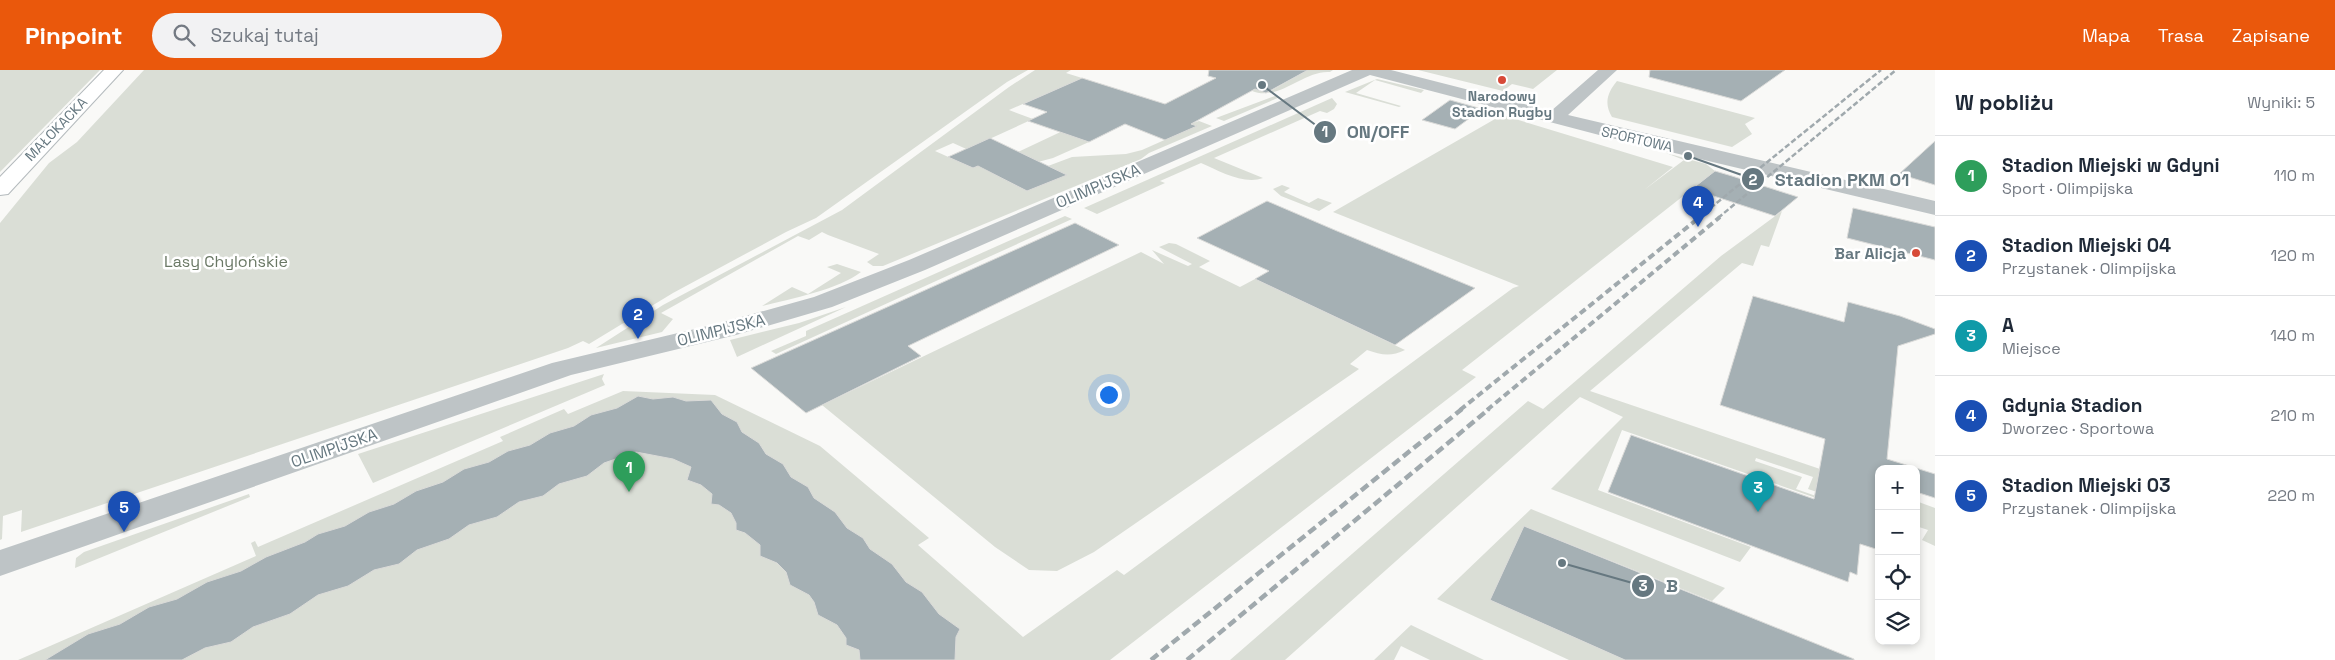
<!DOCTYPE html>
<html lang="pl">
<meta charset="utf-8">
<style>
:root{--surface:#fff;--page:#f2f2f3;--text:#1f2937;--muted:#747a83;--line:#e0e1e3;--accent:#ea580c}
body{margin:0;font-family:"Space Grotesk",sans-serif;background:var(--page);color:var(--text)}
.controls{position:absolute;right:15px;bottom:15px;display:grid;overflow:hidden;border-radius:10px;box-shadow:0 2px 8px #0003}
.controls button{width:45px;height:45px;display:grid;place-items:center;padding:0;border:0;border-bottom:1px solid var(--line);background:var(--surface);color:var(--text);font:25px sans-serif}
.you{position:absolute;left:1108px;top:324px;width:18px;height:18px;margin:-12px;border:4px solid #fff;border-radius:50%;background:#1a73e8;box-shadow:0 0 0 8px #1a73e833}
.badge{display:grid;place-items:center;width:32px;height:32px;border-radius:50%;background:var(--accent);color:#fff;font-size:16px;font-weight:700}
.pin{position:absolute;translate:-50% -41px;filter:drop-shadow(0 1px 2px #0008)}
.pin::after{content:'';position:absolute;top:26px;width:18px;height:15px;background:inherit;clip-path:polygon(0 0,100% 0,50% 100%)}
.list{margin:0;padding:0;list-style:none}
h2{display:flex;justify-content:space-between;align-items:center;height:65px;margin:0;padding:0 20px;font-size:21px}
h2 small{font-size:16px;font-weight:400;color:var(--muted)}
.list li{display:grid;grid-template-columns:32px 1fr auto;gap:15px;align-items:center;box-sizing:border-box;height:80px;padding:0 20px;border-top:1px solid var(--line)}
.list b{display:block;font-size:19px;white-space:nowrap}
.list p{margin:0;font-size:16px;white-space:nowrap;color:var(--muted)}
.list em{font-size:16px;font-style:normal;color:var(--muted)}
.icon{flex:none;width:28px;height:28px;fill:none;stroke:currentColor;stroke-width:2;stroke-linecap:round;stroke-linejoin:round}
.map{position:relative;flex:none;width:1935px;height:590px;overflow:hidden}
header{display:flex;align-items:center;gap:30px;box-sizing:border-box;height:70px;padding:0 25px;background:var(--accent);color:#fff}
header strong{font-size:24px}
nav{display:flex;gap:28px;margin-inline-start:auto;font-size:18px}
.search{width:350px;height:45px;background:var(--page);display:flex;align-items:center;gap:12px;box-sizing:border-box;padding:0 18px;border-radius:28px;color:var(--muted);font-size:19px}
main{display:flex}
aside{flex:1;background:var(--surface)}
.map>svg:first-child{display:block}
.green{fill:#daded6}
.building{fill:#a5b0b4;stroke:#dbdbd9}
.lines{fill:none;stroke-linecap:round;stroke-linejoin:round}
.major-casing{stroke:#b4babd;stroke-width:2}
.minor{fill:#bec4c6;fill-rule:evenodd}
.major{fill:#fff;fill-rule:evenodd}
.rail-far2{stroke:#a0a9ad;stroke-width:2.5;stroke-dasharray:5.5 2.5;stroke-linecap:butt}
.rail-far1{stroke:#a0a9ad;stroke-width:4;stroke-dasharray:7 4;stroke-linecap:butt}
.rail{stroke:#a0a9ad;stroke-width:4.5;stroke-dasharray:9 4.5;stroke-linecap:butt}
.poi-dot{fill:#d74a38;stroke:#fff;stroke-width:2}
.labels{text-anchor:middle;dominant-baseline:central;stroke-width:5;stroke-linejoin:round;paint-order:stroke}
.far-poi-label{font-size:14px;font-weight:bold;fill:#667880;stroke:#fff}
.far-street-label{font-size:14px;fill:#667880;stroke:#fff}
.street-label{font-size:16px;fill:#667880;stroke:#fff}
.poi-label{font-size:16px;font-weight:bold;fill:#667880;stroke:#fff;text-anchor:end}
.park-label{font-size:16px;fill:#6a7865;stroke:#fff}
.leader{fill:none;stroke:#667880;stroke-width:2}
.callout-dot{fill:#667880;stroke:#fff;stroke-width:2}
.mark-label{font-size:15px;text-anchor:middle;font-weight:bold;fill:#fff}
.callout-label{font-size:18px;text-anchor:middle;font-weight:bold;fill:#667880;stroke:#fff;stroke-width:5;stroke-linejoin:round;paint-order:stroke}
</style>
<header>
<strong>Pinpoint</strong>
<div class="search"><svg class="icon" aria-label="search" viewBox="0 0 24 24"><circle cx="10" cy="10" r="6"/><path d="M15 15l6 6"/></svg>Szukaj tutaj</div>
<nav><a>Mapa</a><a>Trasa</a><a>Zapisane</a></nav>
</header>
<main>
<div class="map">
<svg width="1935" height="590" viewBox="0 0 1935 590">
<rect width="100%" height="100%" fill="#f9f9f7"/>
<!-- green -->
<path class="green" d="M 0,0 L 100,0 L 0,102 Z
M 144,0 L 1028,0 L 1007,12 L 816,148 L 786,162 L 673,223 L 589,274 L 583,271 L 568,278 L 21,462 L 22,440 L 3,446 L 2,469 L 0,470 L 0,153 L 49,93 L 77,72 Z
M 1035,0 L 1071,0 L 1066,3 L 1082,8 L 1009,40 L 1033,49 L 985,71 L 973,82 L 953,73 L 935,81 L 973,98 L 992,90 L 1009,112 L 1027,121 L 1066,105 L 1048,96 L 1072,87 L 1126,84 L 1142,80 L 1196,56 L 1177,49 L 1193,53 L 1199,51 L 1212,56 L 1149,83 L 1141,89 L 883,196 L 873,196 L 867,192 L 879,184 L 828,165 L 822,162 L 809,170 L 798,166 L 661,243 L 673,249 L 662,262 L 596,278 L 663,235 L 842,140 L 1009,17 Z
M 1308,0 L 1333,0 L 1330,2 C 1303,0 1279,32 1252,21 L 1255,19 L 1267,23 Z
M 1418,0 L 1557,0 L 1533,19 L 1512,14 L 1503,21 Z
M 1377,9 L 1424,20 L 1421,23 L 1375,10 L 1356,23 L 1401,36 L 1399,37 L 1345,22 Z
M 1617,11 L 1755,48 L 1745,54 L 1752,64 L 1732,77 L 1612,47 C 1604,34 1607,23 1617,11 Z
M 1275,26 L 1280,27 L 1224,51 L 1216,48 Z
M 1332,28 L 1337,34 L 1334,39 L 1327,43 L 1320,41 L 1214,88 L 1263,108 C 1244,115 1219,101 1201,93 L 1160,111 L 1165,113 L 1097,144 L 1084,138 Z
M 1105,41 L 1126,53 L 1067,64 L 1089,72 L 1053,88 L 1034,93 L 1018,82 Z
M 1502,45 L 1673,97 L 1644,120 L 1684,90 L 1666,83 L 1706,94 L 1715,101 L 1462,300 L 1476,307 L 1110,590 L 18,590 L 256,486 L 251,473 L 255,471 L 258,477 L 503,371 L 500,367 L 564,339 L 568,344 L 623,321 L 715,325 L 820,376 L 929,468 L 918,475 L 1023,567 L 1117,500 L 1124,505 L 1513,218 L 1519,216 L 1333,142 Z
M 1282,115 L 1290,118 L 1284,122 L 1309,133 L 1318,128 L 1332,133 L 1319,141 L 1281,126 L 1273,119 Z
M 1782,141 L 1769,177 L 1761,175 L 1753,196 L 1742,193 L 1590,321 L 1879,419 L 1879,443 L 1808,419 L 1813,407 L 1756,388 L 1755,391 L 1802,407 L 1796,419 L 1879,448 L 1879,450 L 1622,360 L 1598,420 L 1751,477 L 1740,492 L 1551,419 L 1623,347 L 1580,327 L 1285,590 L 1230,590 L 1528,331 L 1543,339 L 1721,186 Z
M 1065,146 L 1072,149 L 776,284 L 771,281 L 806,266 L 806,261 Z
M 1169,173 L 1176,174 L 1210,191 L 1199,197 L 1240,217 L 1255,209 L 1405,280 C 1391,287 1381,285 1367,280 L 1350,294 L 1359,299 L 1094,482 L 1057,501 L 1029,500 L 995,477 L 822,335 L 1141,182 L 1164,194 L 1152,180 L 1188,196 L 1192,194 L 1159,177 Z
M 837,194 L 861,202 C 840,219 790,229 762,236 L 792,217 L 808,224 L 841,203 L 827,197 Z
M 846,237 L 737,287 L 730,270 L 799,253 Z
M 604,304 L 602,309 L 605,315 L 373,413 L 358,384 Z
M 249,424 L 250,427 L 75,498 L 76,488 L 84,482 Z
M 1916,431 L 1935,438 L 1935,476 L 1922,470 L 1928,460 L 1916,456 Z
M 1531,439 L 1725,518 L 1712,531 L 1524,456 L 1490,530 L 1625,590 L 1569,590 L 1437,529 Z
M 1411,555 L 1484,590 L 1430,590 L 1401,576 L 1394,590 L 1374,590 Z"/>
<!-- building -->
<path class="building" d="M 1209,0 L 1308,0 L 1266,23 L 1255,19 L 1191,54 L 1197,56 L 1165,70 L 1125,54 L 1089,72 L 1028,51 L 1047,42 L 1023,34 L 1082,8 L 1165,34 L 1216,8 L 1208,6 Z
M 1650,0 L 1785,0 L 1741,31 L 1649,7 Z
M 1450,30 L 1482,39 L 1455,59 L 1422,50 Z
M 990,68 L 1067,105 L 1027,121 L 978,96 L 973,98 L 948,87 Z
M 1935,71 L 1935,115 L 1899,104 Z
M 1715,101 L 1732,106 L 1798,127 L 1775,146 L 1692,119 Z
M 1267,131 L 1337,161 L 1475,218 L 1395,275 L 1255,209 L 1269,201 L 1197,168 Z
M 1853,138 L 1935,157 L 1935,190 L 1847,168 Z
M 1075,153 L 1119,175 L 908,276 L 921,286 L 806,343 L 751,298 Z
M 1753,226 L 1844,252 L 1848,232 L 1900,246 L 1935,259 L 1935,264 L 1898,276 L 1887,389 L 1935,404 L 1935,428 L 1916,422 L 1916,399 L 1879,399 L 1879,480 L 1860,474 L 1857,505 L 1850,502 L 1848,512 L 1608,422 L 1631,365 L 1814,429 L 1825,369 L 1720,335 Z
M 638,326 L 653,329 L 673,327 L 686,331 L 711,330 L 722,344 L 737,352 L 742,362 L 759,373 L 766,384 L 783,394 L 791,407 L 808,417 L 814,428 L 835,442 L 847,458 L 863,468 L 870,479 L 892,494 L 906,512 L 922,522 L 939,544 L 960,559 L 956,567 L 955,590 L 860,590 L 859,580 L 846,575 L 846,568 L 837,555 L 818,545 L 814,532 L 809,525 L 790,515 L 786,502 L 777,493 L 760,486 L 760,475 L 745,463 L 736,460 L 736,453 L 731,443 L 719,435 L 711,434 L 712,424 L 701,415 L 687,410 L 691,397 L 673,389 L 636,382 L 604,393 L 587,406 L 559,414 L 543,426 L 519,432 L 497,447 L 469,455 L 449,469 L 417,480 L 399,494 L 374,500 L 348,516 L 318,525 L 290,544 L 253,557 L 231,572 L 205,578 L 182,590 L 45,590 L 88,564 L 120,554 L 149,537 L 177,529 L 207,512 L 241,501 L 266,487 L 305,472 L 318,464 L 345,456 L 369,442 L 394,434 L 416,421 L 443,412 L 464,399 L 489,392 L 508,381 L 530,375 L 550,363 L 574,356 L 591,345 L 617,338 Z
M 1524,456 L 1854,589 L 1854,590 L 1625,590 L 1490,530 Z"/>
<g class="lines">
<defs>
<path id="major" d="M 104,0 L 123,0 L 8,124 L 0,125 L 0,107 Z"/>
</defs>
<!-- major casing -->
<use href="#major" class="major-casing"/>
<!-- minor -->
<path class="minor" d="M 1352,0 L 1391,0 L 1551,41 L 1598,0 L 1617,0 L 1568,45 L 1935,131 L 1935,145 L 1603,66 L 1370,5 L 925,200 L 832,237 L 736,265 L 571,305 L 0,506 L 0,480 L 552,293 L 720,253 L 814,227 L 909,190 Z"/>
<!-- major -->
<use href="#major" class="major"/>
<!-- rail-far2 -->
<path class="rail-far2" d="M 1698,148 L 1881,0
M 1718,148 L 1896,0"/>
<!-- rail-far1 -->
<path class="rail-far1" d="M 1460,340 L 1700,147
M 1487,340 L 1720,147"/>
<!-- rail -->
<path class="rail" d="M 1151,590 L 1462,339
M 1187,590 L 1489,339"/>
</g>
<!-- markers -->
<g class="poi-dot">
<circle cx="1502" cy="10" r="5"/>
<circle cx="1916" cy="183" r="5"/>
</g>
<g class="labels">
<!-- far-poi labels -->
<g class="far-poi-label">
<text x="1502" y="26">Narodowy<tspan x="1502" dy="16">Stadion Rugby</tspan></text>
</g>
<!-- far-street labels -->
<g class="far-street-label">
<text transform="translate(56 59) rotate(-46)">MAŁOKACKA</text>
<text transform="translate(1637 69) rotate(13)">SPORTOWA</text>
</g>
<!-- street labels -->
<g class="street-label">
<text transform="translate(1098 116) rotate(-23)">OLIMPIJSKA</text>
<text transform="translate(721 260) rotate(-14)">OLIMPIJSKA</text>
<text transform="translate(334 378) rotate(-19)">OLIMPIJSKA</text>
</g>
<!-- poi labels -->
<g class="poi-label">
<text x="1906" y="183">Bar Alicja</text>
</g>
<!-- park labels -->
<g class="park-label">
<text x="226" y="191">Lasy Chylońskie</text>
</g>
</g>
<!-- callouts -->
<path class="leader" d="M1262 15L1325 62M1688 86L1753 109M1562 493L1643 516"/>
<g class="callout-dot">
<circle cx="1262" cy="15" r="5"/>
<circle cx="1688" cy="86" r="5"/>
<circle cx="1562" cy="493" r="5"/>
<circle cx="1325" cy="62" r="12"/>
<circle cx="1753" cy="109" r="12"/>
<circle cx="1643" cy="516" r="12"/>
</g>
<g class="mark-label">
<text x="1325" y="67">1</text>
<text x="1753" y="115">2</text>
<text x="1643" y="521">3</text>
</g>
<g class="callout-label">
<text x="1378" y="68">ON/OFF</text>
<text x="1842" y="116">Stadion PKM 01</text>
<text x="1672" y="522">B</text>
</g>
</svg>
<div class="controls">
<button>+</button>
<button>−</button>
<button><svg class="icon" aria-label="locate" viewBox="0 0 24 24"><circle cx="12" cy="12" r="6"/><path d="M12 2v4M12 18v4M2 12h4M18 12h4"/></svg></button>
<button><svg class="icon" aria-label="layers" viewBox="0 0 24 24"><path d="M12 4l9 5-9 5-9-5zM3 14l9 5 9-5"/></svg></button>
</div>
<div class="you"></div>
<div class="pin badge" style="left:629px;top:422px;background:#2e9e5b">1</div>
<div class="pin badge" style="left:638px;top:269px;background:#1a4fb4">2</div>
<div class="pin badge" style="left:1758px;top:442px;background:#0f9aa8">3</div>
<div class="pin badge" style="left:1698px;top:157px;background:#1a4fb4">4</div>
<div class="pin badge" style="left:124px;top:462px;background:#1a4fb4">5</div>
</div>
<aside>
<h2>W pobliżu<small>Wyniki: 5</small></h2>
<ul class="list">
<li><span class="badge" style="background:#2e9e5b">1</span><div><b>Stadion Miejski w Gdyni</b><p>Sport · Olimpijska</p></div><em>110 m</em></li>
<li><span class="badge" style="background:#1a4fb4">2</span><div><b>Stadion Miejski 04</b><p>Przystanek · Olimpijska</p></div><em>120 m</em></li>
<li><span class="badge" style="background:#0f9aa8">3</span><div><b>A</b><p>Miejsce</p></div><em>140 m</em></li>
<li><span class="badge" style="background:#1a4fb4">4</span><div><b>Gdynia Stadion</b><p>Dworzec · Sportowa</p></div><em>210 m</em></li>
<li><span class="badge" style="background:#1a4fb4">5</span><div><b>Stadion Miejski 03</b><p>Przystanek · Olimpijska</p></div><em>220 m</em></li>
</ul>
</aside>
</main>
